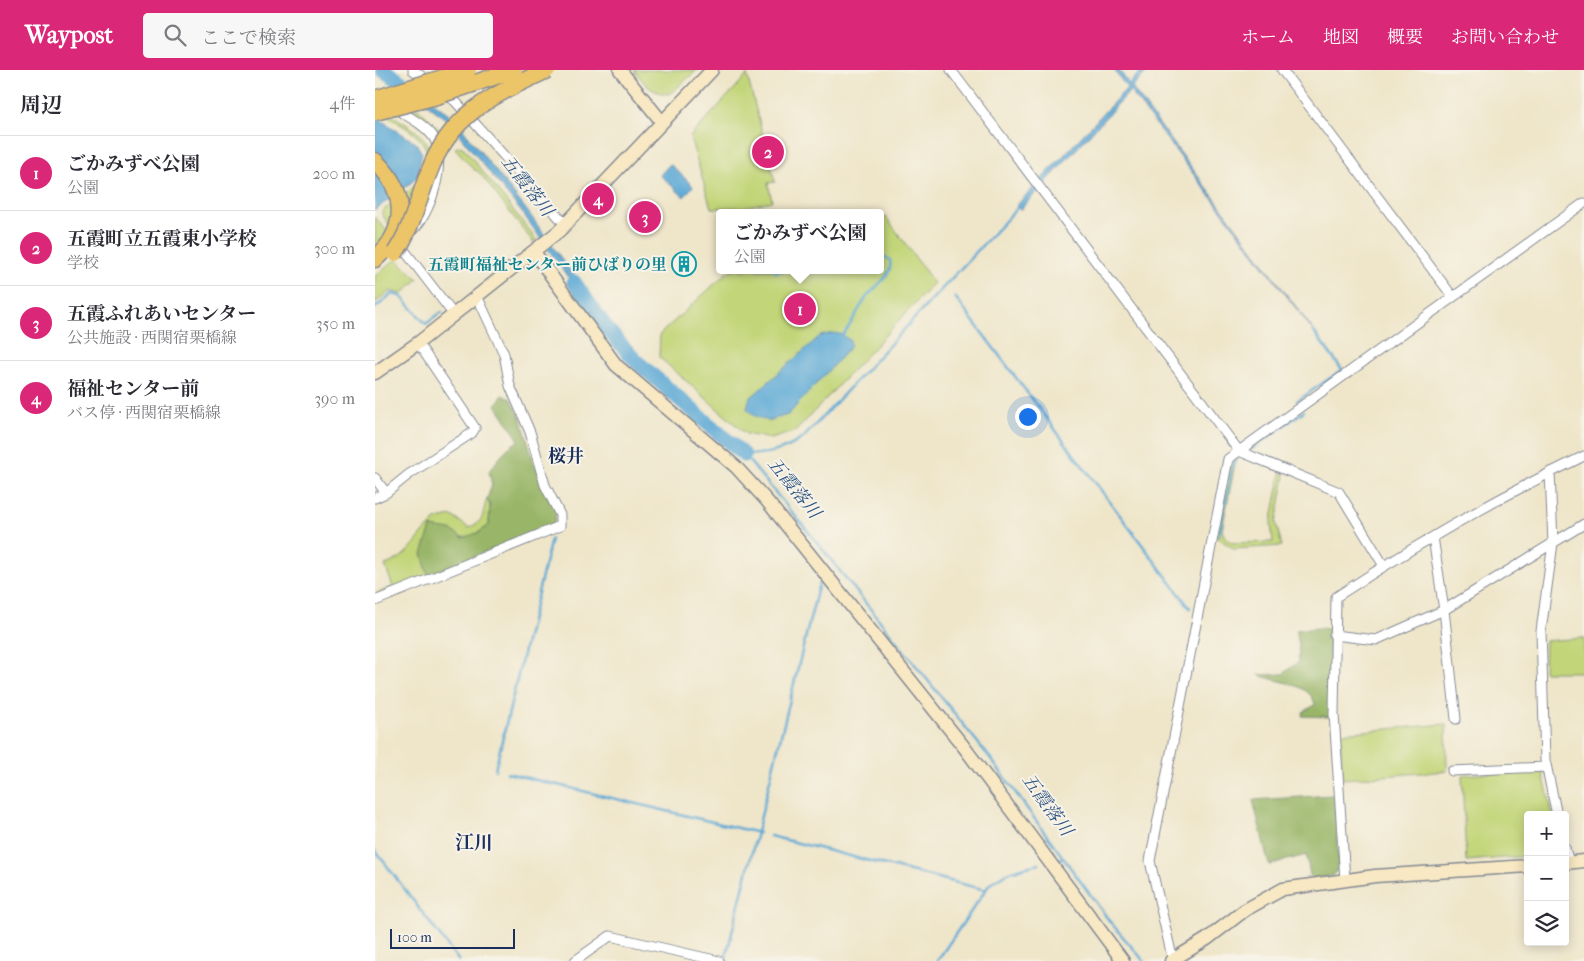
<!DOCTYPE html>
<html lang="ja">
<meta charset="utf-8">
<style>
:root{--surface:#fff;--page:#f7f7f7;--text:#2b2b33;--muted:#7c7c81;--line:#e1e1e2;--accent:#db2777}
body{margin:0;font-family:"IM FELL French Canon","Noto Serif JP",serif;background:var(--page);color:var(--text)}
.controls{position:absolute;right:15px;bottom:15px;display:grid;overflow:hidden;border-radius:5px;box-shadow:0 2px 12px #0003}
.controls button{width:45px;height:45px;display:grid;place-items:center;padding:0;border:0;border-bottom:1px solid var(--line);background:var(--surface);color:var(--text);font:25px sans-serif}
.scale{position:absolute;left:15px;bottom:12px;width:125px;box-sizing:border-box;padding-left:5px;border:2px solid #1b2f5e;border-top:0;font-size:14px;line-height:18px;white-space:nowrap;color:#1b2f5e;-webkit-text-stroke:4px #f7f3e8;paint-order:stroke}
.you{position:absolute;left:652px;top:346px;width:18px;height:18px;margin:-12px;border:4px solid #fff;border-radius:50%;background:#1a73e8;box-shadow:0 0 0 8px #1a73e833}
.badge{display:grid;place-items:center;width:32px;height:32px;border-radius:50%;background:var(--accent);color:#fff;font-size:16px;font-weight:700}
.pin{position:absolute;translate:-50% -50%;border:2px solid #fff;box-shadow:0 1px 5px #0006}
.popup{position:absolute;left:341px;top:139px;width:168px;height:65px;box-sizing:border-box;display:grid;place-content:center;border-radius:5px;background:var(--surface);filter:drop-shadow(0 1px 4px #0005);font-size:16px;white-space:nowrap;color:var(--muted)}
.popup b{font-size:19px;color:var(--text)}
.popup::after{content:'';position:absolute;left:50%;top:100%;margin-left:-10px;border:10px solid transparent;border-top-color:var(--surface)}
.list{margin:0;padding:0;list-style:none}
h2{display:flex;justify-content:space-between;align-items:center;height:65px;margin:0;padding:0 20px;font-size:21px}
h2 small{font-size:16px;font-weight:400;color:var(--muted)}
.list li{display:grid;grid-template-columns:32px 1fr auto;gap:15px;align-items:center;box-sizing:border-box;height:75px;padding:0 20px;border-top:1px solid var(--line)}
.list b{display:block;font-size:19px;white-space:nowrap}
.list p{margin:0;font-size:16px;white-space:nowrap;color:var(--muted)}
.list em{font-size:16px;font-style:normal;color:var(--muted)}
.icon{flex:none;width:28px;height:28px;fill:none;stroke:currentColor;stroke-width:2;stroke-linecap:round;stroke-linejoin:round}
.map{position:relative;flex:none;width:1209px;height:891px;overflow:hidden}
header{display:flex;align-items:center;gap:30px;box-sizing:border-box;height:70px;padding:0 25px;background:var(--accent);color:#fff}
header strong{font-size:24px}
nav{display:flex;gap:28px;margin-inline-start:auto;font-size:18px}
.search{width:350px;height:45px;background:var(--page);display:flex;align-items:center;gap:12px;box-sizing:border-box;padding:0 18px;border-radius:5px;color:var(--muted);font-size:19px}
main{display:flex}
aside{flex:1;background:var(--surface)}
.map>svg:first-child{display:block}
.green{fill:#c2d578;stroke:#6e826b}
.forest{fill:#99b668;stroke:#5a7263}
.water{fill:#5ca9d5;stroke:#3c6c9a}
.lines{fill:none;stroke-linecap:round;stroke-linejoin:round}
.stream{stroke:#5ca9d5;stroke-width:2.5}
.river{stroke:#5ca9d5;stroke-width:15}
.street-casing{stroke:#858a94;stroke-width:11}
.secondary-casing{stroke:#858a94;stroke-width:15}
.highway-casing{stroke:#858a94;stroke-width:19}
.street{stroke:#fff;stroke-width:9}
.secondary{stroke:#f8e8c3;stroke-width:12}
.highway{stroke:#edc569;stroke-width:16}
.highway-bridge-casing{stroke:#858a94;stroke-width:19;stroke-linecap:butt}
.highway-bridge{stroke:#edc569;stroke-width:16}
.labels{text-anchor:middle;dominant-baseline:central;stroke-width:4;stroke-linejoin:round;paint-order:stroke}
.culture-label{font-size:16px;font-weight:bold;fill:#0d838f;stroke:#f7f3e8;text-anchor:end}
.water-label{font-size:18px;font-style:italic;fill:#2e5482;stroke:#f7f3e8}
.neighbourhood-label{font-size:18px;font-weight:bold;fill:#1b2f5e;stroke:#f7f3e8}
.quarter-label{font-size:19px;font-weight:bold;fill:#1b2f5e;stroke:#f7f3e8}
</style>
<header>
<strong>Waypost</strong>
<div class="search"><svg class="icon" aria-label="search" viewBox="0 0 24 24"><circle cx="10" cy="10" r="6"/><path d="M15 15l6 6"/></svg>ここで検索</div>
<nav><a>ホーム</a><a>地図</a><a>概要</a><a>お問い合わせ</a></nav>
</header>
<main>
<aside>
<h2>周辺<small>4件</small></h2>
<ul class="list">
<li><span class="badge">1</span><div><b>ごかみずべ公園</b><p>公園</p></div><em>200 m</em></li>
<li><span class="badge">2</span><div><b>五霞町立五霞東小学校</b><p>学校</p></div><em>300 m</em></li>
<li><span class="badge">3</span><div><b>五霞ふれあいセンター</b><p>公共施設 · 西関宿栗橋線</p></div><em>350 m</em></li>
<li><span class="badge">4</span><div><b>福祉センター前</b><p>バス停 · 西関宿栗橋線</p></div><em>390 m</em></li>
</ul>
</aside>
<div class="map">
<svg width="1209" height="891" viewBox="0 0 1209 891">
<rect width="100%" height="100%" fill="#f7f3e8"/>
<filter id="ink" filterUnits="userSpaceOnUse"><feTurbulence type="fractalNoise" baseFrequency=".02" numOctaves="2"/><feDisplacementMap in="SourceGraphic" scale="10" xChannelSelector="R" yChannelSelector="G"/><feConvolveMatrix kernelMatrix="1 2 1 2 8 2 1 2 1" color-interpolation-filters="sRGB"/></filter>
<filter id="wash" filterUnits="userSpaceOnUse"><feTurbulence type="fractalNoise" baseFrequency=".0096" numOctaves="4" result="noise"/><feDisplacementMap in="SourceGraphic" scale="20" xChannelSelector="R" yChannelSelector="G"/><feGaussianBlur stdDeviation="1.12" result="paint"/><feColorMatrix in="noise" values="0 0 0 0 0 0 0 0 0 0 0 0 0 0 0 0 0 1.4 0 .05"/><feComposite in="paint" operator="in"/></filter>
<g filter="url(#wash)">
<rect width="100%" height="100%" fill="#efe6ca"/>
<!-- green -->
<path class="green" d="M 259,0 L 322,0 L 295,24 C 275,23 271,15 259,0 Z
M 372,5 L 400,112 L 393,113 L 397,131 L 365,138 L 336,138 L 315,67 Z
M 0,36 C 23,50 62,65 60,99 C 59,107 55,116 52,125 C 45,147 43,153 22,166 L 7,145 L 7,141 L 47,111 C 49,103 54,92 52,83 C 48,62 16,50 0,40 Z
M 43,38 L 69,64 L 63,73 L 31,42 Z
M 85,76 L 89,78 L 157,164 L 161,170 L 158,172 L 103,101 L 99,100 L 80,78 Z
M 0,147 L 15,165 L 0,184 Z
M 511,147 L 559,213 L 421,361 L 396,369 L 371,364 L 284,287 L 285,264 L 355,200 L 505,200 L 505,149 Z
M 21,189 L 43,209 L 27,224 L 15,221 L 0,233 L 0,206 Z
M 860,387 L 863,387 L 860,394 L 847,460 C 849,466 852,471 859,473 L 898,472 L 896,453 L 906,403 L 910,405 L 901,453 L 907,476 L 859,479 L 840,466 L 855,392 Z
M 112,429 L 115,435 L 114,455 C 105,462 94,470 83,466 L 53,505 L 0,528 L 0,524 L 18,517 L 10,495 C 36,487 43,464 61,450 C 65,448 72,447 77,446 L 94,458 C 112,449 106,444 112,429 Z
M 1209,568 L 1209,602 L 1169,602 L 1170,571 Z
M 1071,654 L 1072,701 L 968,709 L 965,663 Z
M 1167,700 L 1178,745 L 1153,745 L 1153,786 L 1091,791 L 1087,705 Z"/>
<!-- forest -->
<path class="forest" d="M 128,325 L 136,329 L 147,351 L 159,393 L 182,440 L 179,454 L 53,505 L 47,484 L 56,457 L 76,460 L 88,468 L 105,462 L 114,455 L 115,435 L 112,429 L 117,415 L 114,401 L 132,379 L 144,370 L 121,335 Z
M 945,558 L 954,559 L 956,647 L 927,646 L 928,642 L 940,635 C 937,613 900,612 884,605 L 908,604 L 923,592 L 924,575 L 921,560 Z
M 959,725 L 964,798 L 958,806 L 936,809 L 931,785 L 894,795 L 878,730 Z"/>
<!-- water -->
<path class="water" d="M 739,0 L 744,0 L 754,14 L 767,0 L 773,0 L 757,18 L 969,301 L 755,21 L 645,140 L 641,136 L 752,18 Z
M 43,21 L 78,47 L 153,142 L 214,227 L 209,230 L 149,145 L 73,51 L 38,23 Z
M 0,46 L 41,73 L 47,83 L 42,108 L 0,140 Z
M 295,94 L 318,116 L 309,127 L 285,105 Z
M 458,263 L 465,264 L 475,270 L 476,276 L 413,345 L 393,351 L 380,346 L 372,339 L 374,329 L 445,266 Z"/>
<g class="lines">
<!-- stream -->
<path class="stream" d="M 400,202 L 414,200
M 580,227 L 815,538
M 0,238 L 17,224 L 26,226 L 51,254 L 67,242
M 468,265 C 477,253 483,240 491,228 C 499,217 519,205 515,190 L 505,184
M 922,331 L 967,300 L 939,262
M 877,379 L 929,341
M 369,385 L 440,470 L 616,689 L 736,853 L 769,891
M 369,385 C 392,384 409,382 428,368 L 644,136
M 844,465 L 858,393 L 861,390
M 120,700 L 176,469
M 132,703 L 384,763
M 395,766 L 611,820
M 0,780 L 84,891
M 679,790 L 689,788
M 350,891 L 444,513 L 447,511
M 562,891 L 614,815 C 628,802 646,798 664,794"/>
<!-- river -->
<path class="river" d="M 8,0 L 44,24
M 199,212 L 232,259 L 261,291 L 369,385"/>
</g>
</g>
<g filter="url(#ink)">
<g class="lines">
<defs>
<path id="street" d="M 38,0 L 56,13
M 576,0 L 864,381 L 964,422 L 1009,496
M 907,0 L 1078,227
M 68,23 L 80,31 L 190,154
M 19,38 C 32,46 51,55 59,68 C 72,93 56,147 34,163
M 23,172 L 79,245
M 1175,402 L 1178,473 L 1166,561 L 1170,690 L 1182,745
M 0,408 L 11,423
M 0,428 L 11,423 L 33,405 L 97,363 L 100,358 L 43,273
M 1058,467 L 1069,540 L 1081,649
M 0,531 L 185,456 L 185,445 L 170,415 L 155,362 L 135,316 L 129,284 L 102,226
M 959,565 L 1001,570 L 1069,540 L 1209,454
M 1077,701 L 1171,697
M 1190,778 L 1194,793
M 970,810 L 959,644 L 961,527 C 1040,475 1124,427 1209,386
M 200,891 L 235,866 L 344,891
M 798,891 L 775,791 L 853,389 L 1209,133"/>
<path id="secondary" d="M 245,0 L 287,52
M 159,182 L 241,295 L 361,397 L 392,431 L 589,677 L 748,891
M 0,303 L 43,273 L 184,161 L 337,0
M 1190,793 L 1209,791
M 796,891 L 832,869 L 870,840 L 908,819 L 1000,806 L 1153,796"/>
<path id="highway" d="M 0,91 C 32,121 34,160 0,189"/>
</defs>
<!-- street casing -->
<use href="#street" class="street-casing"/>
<!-- secondary casing -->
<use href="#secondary" class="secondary-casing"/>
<!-- highway casing -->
<use href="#highway" class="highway-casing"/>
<!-- street -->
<use href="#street" class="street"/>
<!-- secondary -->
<use href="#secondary" class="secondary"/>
<!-- highway -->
<use href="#highway" class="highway"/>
<defs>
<path id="highway-bridge" d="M 0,29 L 93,0
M 0,42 L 62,26 L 139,0
M 20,183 C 37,158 43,130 54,102 C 76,43 119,25 172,0"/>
</defs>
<!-- highway-bridge casing -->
<use href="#highway-bridge" class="highway-bridge-casing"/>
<!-- highway-bridge -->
<use href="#highway-bridge" class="highway-bridge"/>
</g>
</g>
<!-- icons -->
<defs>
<symbol id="building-ring" viewBox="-11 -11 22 22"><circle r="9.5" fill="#f7f3e8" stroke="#0f9aa8" stroke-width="1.5"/><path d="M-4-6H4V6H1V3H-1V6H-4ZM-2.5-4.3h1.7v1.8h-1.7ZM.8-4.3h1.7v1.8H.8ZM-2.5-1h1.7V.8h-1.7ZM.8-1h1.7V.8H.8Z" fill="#0f9aa8"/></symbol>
</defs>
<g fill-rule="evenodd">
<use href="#building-ring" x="295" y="180" width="28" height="28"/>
</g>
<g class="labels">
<!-- culture labels -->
<g class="culture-label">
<text x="292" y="194">五霞町福祉センター前ひばりの里</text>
</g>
<!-- water labels -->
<g class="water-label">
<text transform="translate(152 116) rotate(52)">五霞落川</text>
<text transform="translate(419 418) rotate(51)">五霞落川</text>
<text transform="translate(672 735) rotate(54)">五霞落川</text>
</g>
<!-- neighbourhood labels -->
<g class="neighbourhood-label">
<text x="191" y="386">桜井</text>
</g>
<!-- quarter labels -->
<g class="quarter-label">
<text x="99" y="773">江川</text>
</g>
</g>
</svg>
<div class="controls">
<button>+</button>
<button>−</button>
<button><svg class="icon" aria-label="layers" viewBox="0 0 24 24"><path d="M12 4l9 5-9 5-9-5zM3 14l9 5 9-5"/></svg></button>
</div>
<div class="scale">100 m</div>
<div class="you"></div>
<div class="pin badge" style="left:425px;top:239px">1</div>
<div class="popup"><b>ごかみずべ公園</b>公園</div>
<div class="pin badge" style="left:393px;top:82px">2</div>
<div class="pin badge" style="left:270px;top:147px">3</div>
<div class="pin badge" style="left:223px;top:129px">4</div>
</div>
</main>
